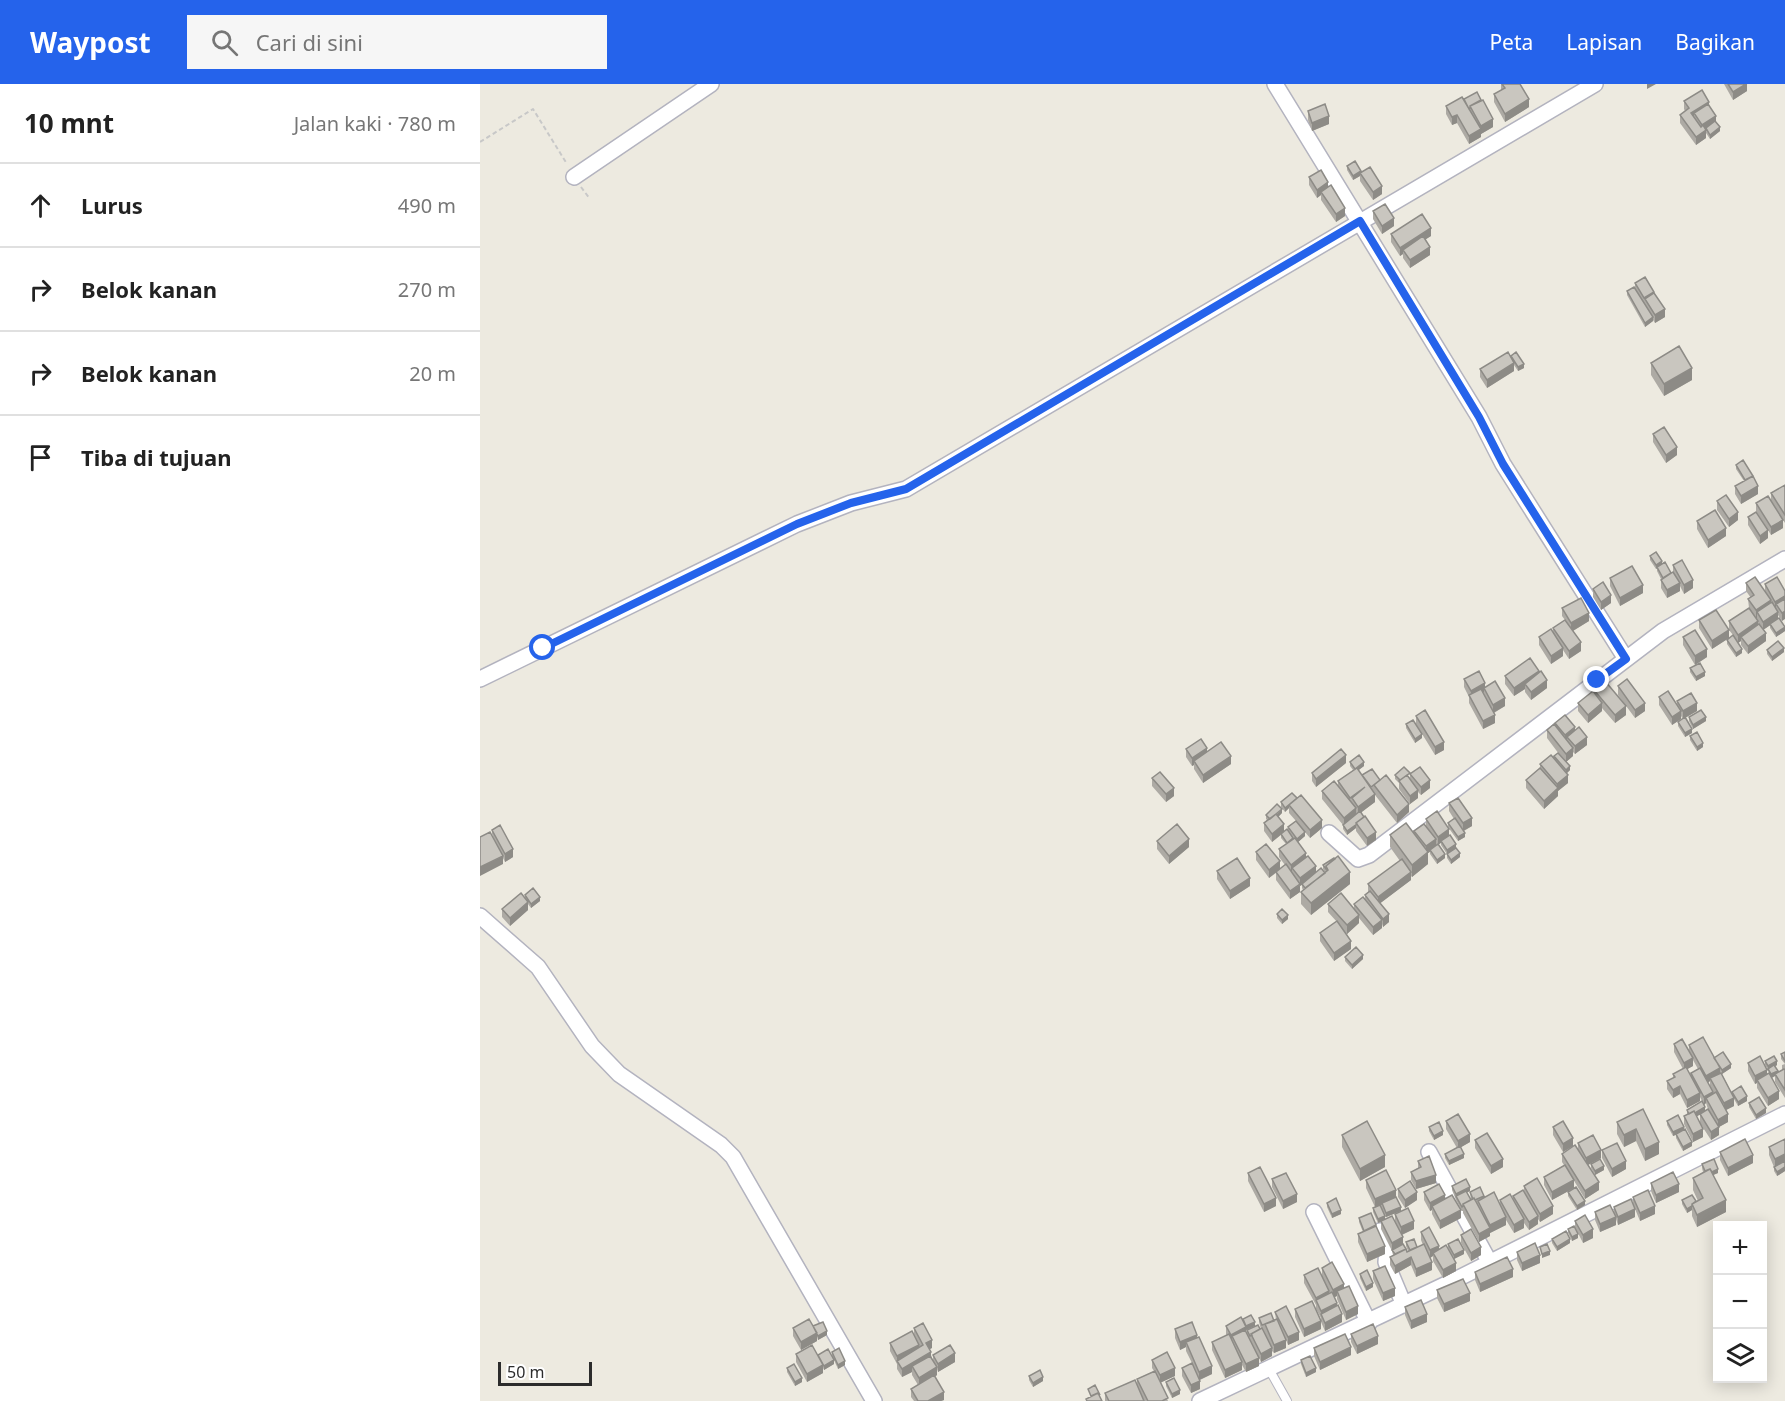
<!DOCTYPE html>
<html lang="id">
<meta charset="utf-8">
<style>
:root{--surface:#fff;--page:#f6f6f6;--text:#222;--muted:#767676;--line:#e0e0e0;--accent:#2563eb}
body{margin:0;font-family:"Noto Sans",sans-serif;background:var(--page);color:var(--text)}
.controls{position:absolute;right:18px;bottom:18px;display:grid;overflow:hidden;border-radius:0px;box-shadow:0 3px 15px #0003}
.controls button{width:54px;height:54px;display:grid;place-items:center;padding:0;border:0;border-bottom:2px solid var(--line);background:var(--surface);color:var(--text);font:30px sans-serif}
.scale{position:absolute;left:18px;bottom:15px;width:94px;box-sizing:border-box;padding-left:6px;border:3px solid #2c2c2c;border-top:0;font-size:16px;line-height:21px;white-space:nowrap;color:#2c2c2c;-webkit-text-stroke:4px #fff;paint-order:stroke}
.stop{position:absolute;width:18px;height:18px;margin:-14px;border:4px solid #2563eb;border-radius:50%;background:#fff}
.stop.end{background:#2563eb;border-color:#fff;box-shadow:0 2px 6px #0008}
.list{margin:0;padding:0;list-style:none}
h2{display:flex;justify-content:space-between;align-items:center;height:78px;margin:0;padding:0 24px;font-size:26px}
h2 small{font-size:20px;font-weight:400;color:var(--muted)}
.list li{display:grid;grid-template-columns:39px 1fr auto;gap:18px;align-items:center;box-sizing:border-box;height:84px;padding:0 24px;border-top:2px solid var(--line)}
.list b{display:block;font-size:22px;white-space:nowrap}
.list em{font-size:20px;font-style:normal;color:var(--muted)}
.icon{flex:none;width:33px;height:33px;fill:none;stroke:currentColor;stroke-width:2;stroke-linecap:round;stroke-linejoin:round}
.map{position:relative;flex:none;width:1305px;height:1317px;overflow:hidden}
header{display:flex;align-items:center;gap:36px;box-sizing:border-box;height:84px;padding:0 30px;background:var(--accent);color:#fff}
header strong{font-size:28px}
nav{display:flex;gap:33px;margin-inline-start:auto;font-size:21px}
.search{width:420px;height:54px;background:var(--page);display:flex;align-items:center;gap:15px;box-sizing:border-box;padding:0 21px;border-radius:0px;color:var(--muted);font-size:22px}
main{display:flex}
aside{flex:1;background:var(--surface)}
.map>svg:first-child{display:block}
.lines{fill:none;stroke-linecap:round;stroke-linejoin:round}
.lane-casing{stroke:#b3b3bf;stroke-width:10}
.street-casing{stroke:#b3b3bf;stroke-width:18}
.path{stroke:#c8c8c8;stroke-width:2;stroke-dasharray:4.5 3;stroke-linecap:butt}
.lane{stroke:#fff;stroke-width:8}
.street{stroke:#fff;stroke-width:15}
.wall{fill:#adaaa4;fill-rule:evenodd}
.shaded-wall{fill:#8d8b86}
.building{fill:#c9c6bf;stroke:#8d8b86;stroke-width:1.5}
.route{stroke:#2563eb;stroke-width:8}
</style>
<header>
<strong>Waypost</strong>
<div class="search"><svg class="icon" aria-label="search" viewBox="0 0 24 24"><circle cx="10" cy="10" r="6"/><path d="M15 15l6 6"/></svg>Cari di sini</div>
<nav><a>Peta</a><a>Lapisan</a><a>Bagikan</a></nav>
</header>
<main>
<aside>
<h2>10 mnt<small>Jalan kaki · 780 m</small></h2>
<ul class="list">
<li><svg class="icon" aria-label="ahead" viewBox="0 0 24 24"><path d="M12 20V5M6 11l6-6 6 6"/></svg><div><b>Lurus</b></div><em>490 m</em></li>
<li><svg class="icon" aria-label="right" viewBox="0 0 24 24"><path d="M7 20v-9h11M14 6l5 5-5 5"/></svg><div><b>Belok kanan</b></div><em>270 m</em></li>
<li><svg class="icon" aria-label="right" viewBox="0 0 24 24"><path d="M7 20v-9h11M14 6l5 5-5 5"/></svg><div><b>Belok kanan</b></div><em>20 m</em></li>
<li><svg class="icon" aria-label="arrive" viewBox="0 0 24 24"><path d="M6 21V4h12l-3 4 3 4H6"/></svg><div><b>Tiba di tujuan</b></div></li>
</ul>
</aside>
<div class="map">
<svg width="1305" height="1317" viewBox="0 0 1305 1317">
<rect width="100%" height="100%" fill="#edeae0"/>
<g class="lines">
<defs>
<path id="lane" d="M 789,1285 L 807,1317"/>
<path id="street" d="M 795,0 L 999,333 L 1023,380 L 1146,575
M 94,93 L 231,0
M 0,595 L 317,440 L 371,419 L 426,405 L 1115,0
M 849,749 L 878,775 L 889,771 L 1183,547 L 1305,475
M 0,832 L 58,883 L 112,962 L 139,990 L 241,1061 L 253,1073 L 394,1317
M 949,1068 L 1010,1179
M 834,1128 L 889,1239
M 900,1147 L 907,1165 L 906,1178 L 924,1221
M 720,1317 L 973,1197 L 1305,1030"/>
</defs>
<!-- lane casing -->
<use href="#lane" class="lane-casing"/>
<!-- street casing -->
<use href="#street" class="street-casing"/>
<!-- path -->
<path class="path" d="M 0,58 L 53,25 L 87,80
M 101,103 L 110,115"/>
<!-- lane -->
<use href="#lane" class="lane"/>
<!-- street -->
<use href="#street" class="street"/>
</g>
<!-- wall -->
<path class="wall" d="M 1021,0 L 1040,0 L 1049,23 L 1025,38 L 1014,18 L 1014,10 L 1021,6 Z
M 1244,0 L 1267,0 L 1267,7 L 1253,16 Z
M 984,16 L 1013,43 L 1001,50 L 1001,53 L 989,60 L 977,39 L 972,41 L 966,30 L 966,22 Z
M 1204,17 L 1229,21 L 1240,47 L 1230,55 L 1226,49 L 1226,54 L 1216,61 L 1200,39 L 1200,31 L 1205,27 L 1204,25 Z
M 828,27 L 849,40 L 832,47 L 828,36 Z
M 867,82 L 881,87 L 902,110 L 893,116 L 880,97 L 880,92 L 873,96 L 867,86 Z
M 829,93 L 848,103 L 865,132 L 856,138 L 841,116 L 841,111 L 837,114 L 829,101 Z
M 893,127 L 914,142 L 902,150 L 893,135 Z
M 911,150 L 951,152 L 945,155 L 950,171 L 930,184 L 923,174 L 923,170 L 920,172 L 911,158 Z
M 1155,199 L 1174,209 L 1185,233 L 1175,239 L 1173,236 L 1173,237 L 1165,243 L 1147,211 L 1147,207 L 1155,205 Z
M 1031,272 L 1044,284 L 1038,287 L 1034,281 L 1034,287 L 1007,304 L 1000,293 L 1000,285 L 1031,273 Z
M 1171,279 L 1212,296 L 1184,312 L 1171,291 Z
M 1173,350 L 1197,371 L 1186,379 L 1173,358 Z
M 1256,381 L 1278,410 L 1261,420 L 1255,410 L 1255,402 L 1264,397 L 1256,385 Z
M 1305,401 L 1305,439 L 1303,436 L 1303,444 L 1291,451 L 1288,446 L 1288,454 L 1280,460 L 1268,441 L 1268,433 L 1287,444 L 1276,427 L 1276,419 L 1291,417 L 1291,409 Z
M 1237,417 L 1258,436 L 1249,443 L 1237,426 Z
M 1217,437 L 1246,452 L 1228,464 L 1217,445 Z
M 1170,472 L 1182,480 L 1191,489 L 1193,488 L 1193,481 L 1213,504 L 1204,510 L 1200,502 L 1200,507 L 1187,514 L 1181,504 L 1181,495 L 1177,487 L 1177,484 L 1176,485 L 1170,476 Z
M 1130,494 L 1163,509 L 1140,522 L 1130,502 Z
M 1266,499 L 1285,508 L 1285,500 L 1305,507 L 1302,537 L 1298,531 L 1298,535 L 1305,547 L 1296,553 L 1290,544 L 1290,541 L 1283,546 L 1286,557 L 1268,570 L 1261,561 L 1261,557 L 1258,559 L 1262,569 L 1256,573 L 1247,560 L 1247,556 L 1253,551 L 1249,546 L 1249,537 L 1269,524 L 1268,515 L 1271,514 L 1266,507 Z
M 1113,505 L 1131,519 L 1121,526 L 1113,513 Z
M 1082,524 L 1109,537 L 1093,547 L 1101,567 L 1089,575 L 1083,566 L 1083,572 L 1071,580 L 1059,561 L 1059,553 L 1073,549 L 1073,544 L 1085,536 L 1082,532 Z
M 1219,536 L 1249,554 L 1232,565 L 1219,544 Z
M 1203,553 L 1227,573 L 1215,581 L 1203,561 Z
M 1287,566 L 1304,568 L 1292,577 L 1287,570 Z
M 1210,584 L 1225,592 L 1216,597 L 1210,588 Z
M 1025,592 L 1067,604 L 1051,616 L 1045,608 L 1045,605 L 1034,612 L 1025,600 Z
M 984,595 L 1005,603 L 1025,622 L 1014,629 L 1015,639 L 1003,645 L 989,619 L 989,613 L 984,603 Z
M 1138,602 L 1165,627 L 1155,634 L 1138,611 Z
M 1114,606 L 1146,631 L 1135,639 L 1122,624 L 1122,627 L 1108,639 L 1098,627 L 1098,619 L 1114,609 Z
M 1179,613 L 1197,621 L 1197,617 L 1217,627 L 1205,634 L 1212,649 L 1205,653 L 1198,642 L 1198,638 L 1203,635 L 1201,632 L 1201,635 L 1192,641 L 1179,621 Z
M 936,632 L 964,666 L 955,671 L 936,640 Z
M 1209,633 L 1226,637 L 1213,645 L 1209,637 Z
M 1075,639 L 1095,646 L 1107,661 L 1095,670 L 1093,668 L 1093,672 L 1086,678 L 1090,686 L 1087,689 L 1088,699 L 1078,707 L 1078,712 L 1064,725 L 1046,704 L 1046,696 L 1060,684 L 1060,680 L 1074,675 L 1074,672 L 1079,670 L 1067,654 L 1067,646 L 1075,642 Z
M 926,640 L 942,654 L 935,659 L 926,644 Z
M 1210,652 L 1223,663 L 1217,667 L 1210,656 Z
M 706,665 L 751,680 L 723,699 L 714,685 L 714,681 L 712,682 L 706,673 Z
M 870,678 L 884,682 L 878,686 L 882,692 L 900,696 L 929,728 L 917,739 L 895,711 L 895,718 L 881,728 L 896,756 L 887,762 L 876,747 L 876,744 L 867,751 L 863,745 L 863,741 L 842,715 L 842,707 L 858,703 L 858,697 L 873,686 L 870,682 Z
M 866,679 L 836,703 L 832,697 L 832,689 Z
M 930,690 L 950,704 L 941,711 L 938,708 L 938,714 L 930,720 L 919,705 L 919,699 L 915,695 L 915,691 L 930,693 L 929,694 L 930,695 Z
M 672,694 L 694,712 L 686,718 L 672,702 Z
M 812,709 L 842,744 L 830,754 L 825,748 L 825,752 L 818,758 L 836,788 L 845,789 L 843,785 L 843,781 L 870,800 L 831,831 L 821,820 L 821,808 L 823,806 L 822,804 L 822,801 L 820,802 L 820,808 L 810,815 L 796,796 L 796,789 L 789,794 L 776,776 L 776,768 L 800,785 L 805,781 L 799,773 L 799,765 L 806,760 L 801,754 L 801,751 L 792,758 L 784,747 L 784,739 L 787,736 L 786,735 L 786,731 L 802,729 L 798,733 L 804,748 L 808,746 L 808,743 L 816,737 L 809,729 L 809,724 L 805,728 L 801,723 L 801,718 Z
M 969,719 L 992,742 L 984,747 L 985,753 L 978,757 L 968,743 L 968,739 L 974,735 L 969,727 Z
M 946,735 L 969,751 L 980,773 L 971,780 L 967,774 L 967,770 L 961,761 L 961,759 L 958,760 L 965,774 L 957,780 L 950,770 L 950,768 L 948,769 L 948,780 L 932,793 L 931,792 L 931,796 L 900,819 L 909,838 L 903,843 L 902,840 L 902,844 L 893,851 L 879,834 L 879,839 L 867,850 L 871,865 L 854,877 L 840,857 L 840,849 L 857,838 L 848,828 L 848,820 L 874,825 L 874,820 L 885,815 L 885,811 L 888,808 L 888,800 L 920,777 L 910,763 L 910,751 L 934,750 L 934,747 L 946,742 Z
M 12,746 L 33,773 L 25,778 L 23,774 L 23,780 L 12,750 Z
M 677,757 L 709,763 L 689,780 L 677,765 Z
M 737,787 L 770,802 L 750,815 L 737,795 Z
M 45,811 L 60,817 L 51,824 L 48,820 L 48,826 L 30,842 L 22,833 L 22,825 L 45,813 Z
M 797,830 L 808,835 L 802,840 L 797,834 Z
M 865,873 L 883,875 L 872,885 L 865,877 Z
M 1194,960 L 1209,966 L 1209,961 L 1234,974 L 1251,984 L 1242,990 L 1252,1010 L 1252,1008 L 1267,1017 L 1258,1022 L 1254,1015 L 1254,1022 L 1246,1026 L 1248,1038 L 1239,1043 L 1239,1051 L 1231,1056 L 1220,1039 L 1220,1030 L 1221,1030 L 1216,1032 L 1223,1053 L 1213,1058 L 1204,1040 L 1204,1032 L 1207,1031 L 1207,1026 L 1222,1017 L 1220,1013 L 1220,1017 L 1207,1024 L 1200,1010 L 1193,1014 L 1187,1005 L 1187,997 L 1193,994 L 1193,990 L 1203,985 L 1194,968 ZM 1213,976 L 1218,985 L 1211,989 L 1211,993 L 1207,985 L 1213,982 ZM 1230,997 L 1230,1002 L 1234,1009 L 1233,1010 L 1228,999 ZM 1226,1019 L 1228,1025 L 1225,1027 L 1224,1021 Z
M 1305,968 L 1305,1014 L 1295,998 L 1295,992 L 1292,994 L 1299,1015 L 1288,1022 L 1277,1004 L 1277,999 L 1275,1000 L 1268,987 L 1268,979 L 1287,990 L 1289,989 L 1288,986 L 1285,981 L 1285,977 L 1297,981 L 1295,983 L 1298,988 L 1302,986 L 1302,981 L 1305,980 L 1301,975 L 1301,970 Z
M 1269,1019 L 1286,1029 L 1276,1035 L 1269,1023 Z
M 1163,1025 L 1179,1070 L 1165,1077 L 1156,1057 L 1144,1063 L 1137,1050 L 1137,1038 Z
M 966,1037 L 990,1058 L 981,1063 L 984,1074 L 969,1081 L 965,1074 L 965,1070 L 977,1064 L 966,1045 Z
M 1187,1037 L 1204,1045 L 1212,1062 L 1203,1067 L 1196,1054 L 1196,1051 L 1193,1052 L 1187,1041 Z
M 949,1043 L 963,1051 L 954,1056 L 949,1047 Z
M 1073,1043 L 1093,1062 L 1083,1068 L 1073,1051 Z
M 862,1051 L 905,1083 L 880,1097 L 862,1063 Z
M 1305,1055 L 1305,1087 L 1297,1092 L 1294,1087 L 1294,1083 L 1289,1071 L 1289,1063 Z
M 995,1056 L 1023,1083 L 1011,1090 L 995,1064 Z
M 1098,1059 L 1121,1074 L 1108,1081 L 1119,1106 L 1105,1115 L 1093,1095 L 1094,1104 L 1072,1116 L 1064,1101 L 1064,1093 L 1084,1081 L 1082,1078 L 1082,1070 L 1098,1066 Z
M 1122,1066 L 1146,1085 L 1132,1093 L 1122,1074 Z
M 1240,1068 L 1273,1079 L 1248,1092 L 1240,1076 Z
M 938,1077 L 956,1099 L 936,1105 L 931,1096 L 931,1088 L 938,1084 Z
M 1111,1080 L 1124,1086 L 1115,1091 L 1111,1084 Z
M 1222,1080 L 1238,1089 L 1233,1091 L 1246,1128 L 1217,1143 L 1212,1132 L 1212,1126 L 1207,1129 L 1202,1120 L 1202,1116 L 1216,1117 L 1218,1117 L 1213,1106 L 1213,1094 L 1223,1088 L 1222,1084 Z
M 768,1089 L 796,1122 L 784,1128 L 768,1097 Z
M 792,1095 L 817,1118 L 803,1125 L 792,1103 Z
M 886,1096 L 916,1113 L 921,1127 L 906,1133 L 905,1132 L 905,1135 L 915,1137 L 915,1130 L 934,1145 L 922,1151 L 923,1160 L 927,1168 L 928,1167 L 926,1162 L 926,1158 L 937,1163 L 943,1161 L 941,1156 L 941,1148 L 959,1166 L 976,1187 L 963,1194 L 953,1177 L 953,1172 L 950,1174 L 952,1186 L 936,1193 L 931,1181 L 915,1190 L 910,1181 L 910,1173 L 913,1171 L 912,1167 L 901,1145 L 901,1138 L 898,1139 L 893,1128 L 893,1124 L 895,1123 L 886,1104 Z
M 1171,1099 L 1199,1108 L 1176,1119 L 1171,1107 Z
M 972,1102 L 990,1107 L 987,1108 L 991,1116 L 990,1108 L 1020,1120 L 1020,1116 L 1033,1115 L 1033,1112 L 1044,1108 L 1044,1102 L 1073,1130 L 1060,1138 L 1058,1135 L 1058,1140 L 1049,1146 L 1044,1139 L 1044,1144 L 1034,1149 L 1026,1136 L 1026,1141 L 1010,1149 L 1010,1152 L 999,1158 L 983,1129 L 983,1127 L 982,1127 L 976,1116 L 972,1106 Z
M 918,1105 L 937,1116 L 925,1124 L 918,1113 Z
M 944,1108 L 965,1115 L 981,1134 L 960,1145 L 952,1130 L 952,1126 L 950,1127 L 944,1116 Z
M 1088,1108 L 1105,1121 L 1097,1126 L 1088,1112 Z
M 1153,1113 L 1175,1130 L 1160,1137 L 1155,1125 L 1155,1133 L 1138,1141 L 1136,1135 L 1136,1141 L 1120,1148 L 1115,1136 L 1115,1128 L 1134,1129 L 1134,1123 L 1153,1121 Z
M 847,1119 L 861,1130 L 852,1134 L 847,1123 Z
M 879,1134 L 905,1170 L 887,1178 L 878,1158 L 878,1150 L 883,1148 L 879,1138 Z
M 1095,1137 L 1113,1154 L 1103,1159 L 1098,1149 L 1098,1154 L 1092,1157 L 1088,1149 L 1088,1145 L 1095,1144 Z
M 981,1151 L 1001,1171 L 991,1177 L 981,1159 Z
M 1072,1155 L 1090,1159 L 1077,1167 L 1072,1159 Z
M 968,1160 L 984,1170 L 974,1175 L 968,1164 Z
M 1037,1168 L 1060,1179 L 1042,1187 L 1037,1176 Z
M 842,1184 L 864,1204 L 878,1230 L 866,1236 L 857,1215 L 857,1212 L 854,1213 L 862,1238 L 845,1247 L 841,1238 L 841,1245 L 824,1253 L 815,1233 L 815,1225 L 841,1237 L 841,1234 L 836,1225 L 836,1221 L 824,1199 L 824,1191 L 842,1192 Z
M 893,1187 L 915,1212 L 903,1217 L 893,1195 Z
M 995,1188 L 1033,1193 L 1000,1208 L 995,1196 Z
M 880,1190 L 893,1203 L 886,1207 L 880,1194 Z
M 957,1206 L 990,1217 L 964,1228 L 957,1214 Z
M 925,1223 L 947,1238 L 931,1245 L 925,1231 Z
M 795,1228 L 819,1256 L 808,1261 L 806,1256 L 806,1264 L 794,1269 L 792,1267 L 792,1272 L 781,1278 L 779,1274 L 779,1282 L 766,1288 L 762,1281 L 762,1286 L 745,1294 L 732,1266 L 732,1258 L 747,1252 L 746,1250 L 746,1242 L 763,1237 L 763,1235 L 775,1242 L 766,1246 L 767,1250 L 767,1246 L 780,1245 L 781,1245 L 779,1238 L 779,1234 L 794,1237 L 796,1236 Z
M 333,1243 L 347,1251 L 338,1256 L 337,1253 L 337,1257 L 321,1266 L 313,1252 L 313,1244 Z
M 434,1244 L 452,1264 L 449,1265 L 453,1277 L 453,1271 L 475,1278 L 458,1288 L 457,1285 L 457,1291 L 455,1293 L 464,1316 L 461,1317 L 434,1317 L 431,1313 L 431,1305 L 438,1301 L 432,1291 L 432,1288 L 422,1293 L 417,1285 L 417,1280 L 410,1267 L 410,1259 L 434,1252 Z
M 695,1245 L 717,1254 L 732,1290 L 720,1296 L 720,1305 L 711,1309 L 702,1292 L 702,1284 L 712,1279 L 706,1267 L 706,1263 L 700,1266 L 695,1254 Z
M 871,1250 L 898,1260 L 877,1270 L 871,1258 Z
M 834,1264 L 871,1271 L 840,1286 L 834,1272 Z
M 352,1268 L 365,1281 L 358,1285 L 354,1276 L 354,1280 L 344,1286 L 343,1284 L 343,1289 L 327,1298 L 316,1278 L 316,1270 L 338,1272 L 352,1272 Z
M 672,1276 L 695,1292 L 680,1298 L 688,1317 L 625,1317 L 625,1309 L 657,1300 L 657,1295 L 674,1287 L 672,1284 Z
M 821,1276 L 836,1288 L 826,1293 L 821,1280 Z
M 307,1284 L 322,1298 L 315,1302 L 307,1288 Z
M 549,1292 L 563,1297 L 553,1303 L 549,1296 Z
M 686,1298 L 700,1310 L 692,1314 L 686,1302 Z"/>
<!-- shaded-wall -->
<path class="shaded-wall" d="M 1167,0 L 1176,0 L 1167,5 Z
M 1266,0 L 1267,0 L 1267,7 L 1253,16 L 1253,8 Z
M 1049,15 L 1049,23 L 1025,38 L 1025,30 Z
M 1229,18 L 1229,26 L 1214,29 L 1214,35 L 1211,29 Z
M 977,31 L 977,39 L 972,41 L 972,33 Z
M 849,32 L 849,40 L 832,47 L 832,39 Z
M 1236,32 L 1236,40 L 1226,46 L 1226,54 L 1216,61 L 1216,53 L 1222,41 Z
M 1013,35 L 1013,43 L 1001,50 L 1001,42 Z
M 1240,43 L 1240,47 L 1230,55 L 1230,51 Z
M 1001,45 L 1001,53 L 989,60 L 989,52 Z
M 881,87 L 880,92 L 873,96 L 873,92 Z
M 848,98 L 848,107 L 841,108 L 841,111 L 837,114 L 837,106 Z
M 902,102 L 902,110 L 893,116 L 893,108 Z
M 865,124 L 865,132 L 856,138 L 856,130 Z
M 914,134 L 914,142 L 902,150 L 902,142 Z
M 951,144 L 951,152 L 925,169 L 923,166 L 923,170 L 920,172 L 920,164 Z
M 950,163 L 950,171 L 930,184 L 930,176 Z
M 1185,225 L 1185,233 L 1175,239 L 1175,231 Z
M 1173,233 L 1173,237 L 1165,243 L 1165,239 Z
M 1034,279 L 1034,287 L 1007,304 L 1007,296 Z
M 1044,280 L 1044,284 L 1038,287 L 1038,283 Z
M 1212,284 L 1212,296 L 1184,312 L 1184,300 Z
M 1197,363 L 1197,371 L 1186,379 L 1186,371 Z
M 1278,402 L 1278,410 L 1261,420 L 1261,412 Z
M 1258,428 L 1258,436 L 1249,443 L 1249,435 Z
M 1303,436 L 1303,444 L 1291,451 L 1291,443 Z
M 1246,444 L 1246,452 L 1228,464 L 1228,456 Z
M 1288,446 L 1288,454 L 1280,460 L 1280,452 Z
M 1182,477 L 1182,481 L 1176,485 L 1176,481 Z
M 1213,496 L 1213,504 L 1204,510 L 1204,501 Z
M 1200,499 L 1200,507 L 1187,514 L 1187,506 Z
M 1163,501 L 1163,509 L 1140,522 L 1140,514 Z
M 1131,511 L 1131,519 L 1121,526 L 1121,518 Z
M 1305,512 L 1305,520 L 1296,520 L 1296,525 L 1295,526 L 1295,518 Z
M 1291,516 L 1291,524 L 1277,528 L 1277,534 L 1276,535 L 1276,526 Z
M 1305,527 L 1305,535 L 1302,537 L 1302,529 Z
M 1298,528 L 1298,536 L 1283,546 L 1283,538 Z
M 1109,529 L 1109,537 L 1091,548 L 1091,539 Z
M 1278,537 L 1278,545 L 1261,553 L 1261,557 L 1258,559 L 1258,551 Z
M 1305,543 L 1305,547 L 1296,553 L 1296,549 Z
M 1249,546 L 1249,554 L 1232,565 L 1232,557 Z
M 1286,549 L 1286,557 L 1268,570 L 1268,562 Z
M 1101,558 L 1101,567 L 1089,575 L 1089,567 Z
M 1083,564 L 1083,572 L 1071,580 L 1071,572 Z
M 1304,564 L 1304,568 L 1292,577 L 1292,573 Z
M 1227,565 L 1227,573 L 1215,581 L 1215,572 Z
M 1262,565 L 1262,569 L 1256,573 L 1256,569 Z
M 1059,587 L 1059,595 L 1045,600 L 1045,605 L 1034,612 L 1034,604 Z
M 1225,588 L 1225,592 L 1216,597 L 1216,593 Z
M 1067,596 L 1067,604 L 1051,616 L 1051,608 Z
M 1005,599 L 1005,607 L 1004,604 L 1004,608 L 991,615 L 991,607 Z
M 1025,614 L 1025,622 L 1013,629 L 1013,621 Z
M 1122,619 L 1122,627 L 1108,639 L 1108,631 Z
M 1165,619 L 1165,627 L 1155,634 L 1155,626 Z
M 1217,619 L 1217,627 L 1203,635 L 1203,627 Z
M 1146,622 L 1146,631 L 1135,639 L 1135,631 Z
M 1201,627 L 1201,635 L 1192,641 L 1192,633 Z
M 1015,631 L 1015,639 L 1003,645 L 1003,637 Z
M 1226,633 L 1226,637 L 1213,645 L 1213,641 Z
M 1095,643 L 1095,651 L 1087,653 L 1087,658 L 1085,659 L 1085,651 Z
M 1212,645 L 1212,649 L 1205,653 L 1205,649 Z
M 942,650 L 942,654 L 935,659 L 935,655 Z
M 1107,653 L 1107,661 L 1095,670 L 1095,662 Z
M 964,658 L 964,666 L 955,671 L 955,663 Z
M 1223,659 L 1223,663 L 1217,667 L 1217,663 Z
M 727,664 L 727,672 L 714,677 L 714,681 L 712,682 L 712,674 Z
M 1093,664 L 1093,672 L 1086,678 L 1086,670 Z
M 866,671 L 866,679 L 836,703 L 836,695 Z
M 751,672 L 751,680 L 723,699 L 723,691 Z
M 884,678 L 884,682 L 875,689 L 875,685 Z
M 1090,682 L 1090,686 L 1086,690 L 1086,686 Z
M 1088,691 L 1088,699 L 1078,707 L 1078,712 L 1064,725 L 1064,717 L 1077,705 L 1077,700 Z
M 950,696 L 950,704 L 941,711 L 941,703 Z
M 694,704 L 694,712 L 686,718 L 686,710 Z
M 938,706 L 938,714 L 930,720 L 930,712 Z
M 895,710 L 895,718 L 878,731 L 878,723 Z
M 817,714 L 809,721 L 809,724 L 805,728 L 805,724 Z
M 929,720 L 929,728 L 917,739 L 917,731 Z
M 876,724 L 876,732 L 864,742 L 864,734 Z
M 802,725 L 802,729 L 791,740 L 791,736 Z
M 992,734 L 992,742 L 983,747 L 983,739 Z
M 842,736 L 842,744 L 830,754 L 830,746 Z
M 804,740 L 804,748 L 792,758 L 792,750 Z
M 876,740 L 876,744 L 867,751 L 867,747 Z
M 969,745 L 969,753 L 958,761 L 958,753 Z
M 825,748 L 825,752 L 817,759 L 817,755 Z
M 896,748 L 896,756 L 887,762 L 887,754 Z
M 985,749 L 985,753 L 978,757 L 978,753 Z
M 709,755 L 709,763 L 689,780 L 689,772 Z
M 956,755 L 956,763 L 948,769 L 948,780 L 932,793 L 932,781 L 946,770 L 946,762 Z
M 976,760 L 976,764 L 967,770 L 967,766 Z
M 33,765 L 33,773 L 25,778 L 25,770 Z
M 826,769 L 826,777 L 812,784 L 812,788 L 811,789 L 811,781 Z
M 980,769 L 980,773 L 971,780 L 971,776 Z
M 965,770 L 965,774 L 957,780 L 957,776 Z
M 23,772 L 23,780 L 0,792 L 0,783 Z
M 800,777 L 800,785 L 789,794 L 789,786 Z
M 836,782 L 836,790 L 820,802 L 820,808 L 810,815 L 810,807 L 820,801 L 820,794 Z
M 870,788 L 870,800 L 831,831 L 831,819 Z
M 931,788 L 931,796 L 898,821 L 898,813 Z
M 770,794 L 770,802 L 750,815 L 750,807 Z
M 60,813 L 60,817 L 51,824 L 51,820 Z
M 48,818 L 48,826 L 30,842 L 30,834 Z
M 909,830 L 909,838 L 903,843 L 903,835 Z
M 808,831 L 808,835 L 802,840 L 802,836 Z
M 879,831 L 879,839 L 867,850 L 867,841 Z
M 902,836 L 902,844 L 893,851 L 893,843 Z
M 871,857 L 871,865 L 854,877 L 854,869 Z
M 883,871 L 883,875 L 872,885 L 872,881 Z
M 1213,974 L 1213,982 L 1204,987 L 1204,979 Z
M 1297,977 L 1297,981 L 1288,986 L 1288,982 Z
M 1251,980 L 1251,984 L 1242,990 L 1242,986 Z
M 1240,984 L 1240,992 L 1230,994 L 1230,997 L 1226,1000 L 1226,992 Z
M 1287,986 L 1287,994 L 1277,996 L 1277,999 L 1275,1000 L 1275,992 Z
M 1298,987 L 1298,991 L 1295,990 L 1295,992 L 1291,994 L 1291,990 Z
M 1200,1002 L 1200,1010 L 1193,1014 L 1193,1006 Z
M 1299,1007 L 1299,1015 L 1288,1022 L 1288,1014 Z
M 1233,1008 L 1233,1016 L 1226,1014 L 1226,1019 L 1224,1021 L 1224,1013 Z
M 1220,1009 L 1220,1017 L 1207,1024 L 1207,1016 Z
M 1267,1012 L 1267,1017 L 1258,1022 L 1258,1018 Z
M 1254,1014 L 1254,1022 L 1244,1027 L 1244,1019 Z
M 1225,1023 L 1225,1028 L 1210,1036 L 1210,1032 Z
M 1286,1024 L 1286,1029 L 1276,1035 L 1276,1031 Z
M 1248,1030 L 1248,1038 L 1239,1043 L 1239,1051 L 1231,1056 L 1231,1048 L 1238,1044 L 1238,1036 Z
M 1204,1043 L 1204,1047 L 1193,1052 L 1193,1048 Z
M 1156,1045 L 1156,1057 L 1144,1063 L 1144,1051 Z
M 1223,1045 L 1223,1053 L 1213,1058 L 1213,1050 Z
M 963,1047 L 963,1051 L 954,1056 L 954,1052 Z
M 990,1050 L 990,1058 L 978,1065 L 978,1057 Z
M 1093,1054 L 1093,1062 L 1083,1068 L 1083,1060 Z
M 1179,1058 L 1179,1070 L 1165,1077 L 1165,1065 Z
M 1212,1058 L 1212,1062 L 1203,1067 L 1203,1063 Z
M 1121,1066 L 1121,1074 L 1106,1082 L 1106,1074 Z
M 984,1070 L 984,1074 L 969,1081 L 969,1077 Z
M 1305,1070 L 1305,1078 L 1295,1083 L 1295,1075 Z
M 905,1071 L 905,1083 L 880,1097 L 880,1085 Z
M 1273,1071 L 1273,1079 L 1248,1092 L 1248,1084 Z
M 1023,1075 L 1023,1083 L 1011,1090 L 1011,1082 Z
M 1146,1077 L 1146,1085 L 1132,1093 L 1132,1085 Z
M 1124,1082 L 1124,1086 L 1115,1091 L 1115,1087 Z
M 1305,1083 L 1305,1087 L 1297,1092 L 1297,1088 Z
M 1238,1085 L 1238,1089 L 1226,1094 L 1226,1090 Z
M 956,1091 L 956,1099 L 936,1105 L 936,1097 Z
M 1094,1096 L 1094,1104 L 1072,1116 L 1072,1108 Z
M 1119,1098 L 1119,1106 L 1105,1115 L 1105,1107 Z
M 1199,1100 L 1199,1108 L 1176,1119 L 1176,1111 Z
M 990,1103 L 990,1107 L 976,1114 L 976,1110 Z
M 916,1106 L 916,1114 L 895,1124 L 895,1115 Z
M 937,1108 L 937,1116 L 925,1124 L 925,1116 Z
M 817,1110 L 817,1118 L 803,1125 L 803,1117 Z
M 965,1111 L 965,1119 L 952,1122 L 952,1126 L 950,1127 L 950,1119 Z
M 796,1114 L 796,1122 L 784,1128 L 784,1120 Z
M 1246,1116 L 1246,1128 L 1217,1143 L 1217,1131 Z
M 1105,1117 L 1105,1121 L 1097,1126 L 1097,1122 Z
M 1073,1122 L 1073,1130 L 1060,1138 L 1060,1130 Z
M 1175,1122 L 1175,1130 L 1160,1137 L 1160,1129 Z
M 1212,1122 L 1212,1126 L 1207,1129 L 1207,1125 Z
M 921,1123 L 921,1127 L 906,1133 L 906,1129 Z
M 1155,1125 L 1155,1133 L 1138,1141 L 1138,1133 Z
M 861,1126 L 861,1130 L 852,1134 L 852,1130 Z
M 981,1126 L 981,1134 L 960,1145 L 960,1137 Z
M 905,1132 L 905,1136 L 898,1139 L 898,1135 Z
M 1058,1132 L 1058,1140 L 1049,1146 L 1049,1138 Z
M 1026,1133 L 1026,1141 L 1010,1149 L 1010,1152 L 999,1158 L 999,1150 L 1010,1144 L 1010,1141 Z
M 1136,1133 L 1136,1141 L 1120,1148 L 1120,1140 Z
M 1044,1135 L 1044,1144 L 1034,1149 L 1034,1141 Z
M 934,1137 L 934,1145 L 921,1151 L 921,1143 Z
M 1113,1145 L 1113,1154 L 1103,1159 L 1103,1151 Z
M 1098,1150 L 1098,1154 L 1092,1157 L 1092,1153 Z
M 923,1153 L 923,1161 L 912,1167 L 912,1159 Z
M 1090,1155 L 1090,1159 L 1077,1167 L 1077,1163 Z
M 905,1162 L 905,1170 L 887,1178 L 887,1170 Z
M 959,1162 L 959,1170 L 953,1169 L 953,1172 L 950,1174 L 950,1166 Z
M 1001,1163 L 1001,1171 L 991,1177 L 991,1169 Z
M 984,1166 L 984,1170 L 974,1175 L 974,1171 Z
M 1070,1167 L 1070,1171 L 1062,1174 L 1062,1170 Z
M 1060,1171 L 1060,1179 L 1042,1187 L 1042,1179 Z
M 931,1173 L 931,1181 L 915,1190 L 915,1182 Z
M 952,1178 L 952,1186 L 936,1193 L 936,1185 Z
M 976,1179 L 976,1187 L 963,1194 L 963,1186 Z
M 1033,1185 L 1033,1193 L 1000,1208 L 1000,1200 Z
M 893,1199 L 893,1203 L 886,1207 L 886,1203 Z
M 864,1200 L 864,1208 L 857,1207 L 857,1212 L 853,1214 L 853,1206 Z
M 915,1204 L 915,1212 L 903,1217 L 903,1209 Z
M 849,1207 L 849,1215 L 836,1217 L 836,1214 Z
M 990,1209 L 990,1217 L 964,1228 L 964,1220 Z
M 857,1219 L 857,1227 L 841,1231 L 841,1227 Z
M 878,1222 L 878,1230 L 866,1236 L 866,1228 Z
M 862,1230 L 862,1238 L 845,1247 L 845,1239 Z
M 947,1230 L 947,1238 L 931,1245 L 931,1237 Z
M 841,1237 L 841,1245 L 824,1253 L 824,1245 Z
M 775,1238 L 775,1242 L 766,1246 L 766,1242 Z
M 766,1243 L 766,1251 L 752,1252 L 752,1258 L 751,1259 L 751,1251 Z
M 347,1247 L 347,1251 L 338,1256 L 338,1252 Z
M 819,1248 L 819,1256 L 808,1261 L 808,1253 Z
M 337,1249 L 337,1257 L 321,1266 L 321,1258 Z
M 717,1251 L 717,1259 L 706,1258 L 706,1263 L 700,1266 L 700,1258 Z
M 898,1252 L 898,1260 L 877,1270 L 877,1262 Z
M 452,1256 L 452,1264 L 446,1267 L 446,1259 Z
M 806,1256 L 806,1264 L 794,1269 L 794,1261 Z
M 439,1261 L 439,1269 L 417,1277 L 417,1280 L 417,1272 Z
M 871,1263 L 871,1271 L 840,1286 L 840,1278 Z
M 792,1264 L 792,1272 L 781,1278 L 781,1270 Z
M 451,1268 L 451,1276 L 432,1282 L 432,1288 L 422,1293 L 422,1285 Z
M 475,1269 L 475,1278 L 458,1288 L 458,1280 Z
M 779,1274 L 779,1282 L 766,1288 L 766,1280 Z
M 354,1276 L 354,1280 L 344,1286 L 344,1282 Z
M 365,1277 L 365,1281 L 358,1285 L 358,1281 Z
M 762,1278 L 762,1286 L 745,1294 L 745,1286 Z
M 343,1281 L 343,1289 L 327,1298 L 327,1290 Z
M 732,1282 L 732,1290 L 719,1296 L 719,1288 Z
M 457,1283 L 457,1291 L 439,1302 L 439,1294 Z
M 695,1284 L 695,1292 L 680,1299 L 680,1291 Z
M 836,1284 L 836,1288 L 826,1293 L 826,1289 Z
M 563,1293 L 563,1297 L 553,1303 L 553,1299 Z
M 322,1294 L 322,1298 L 315,1302 L 315,1298 Z
M 720,1297 L 720,1305 L 711,1309 L 711,1301 Z
M 700,1306 L 700,1310 L 692,1314 L 692,1310 Z
M 464,1308 L 464,1316 L 461,1317 L 448,1317 Z"/>
<!-- building -->
<path class="building" d="M 1022,0 L 1040,0 L 1049,15 L 1025,30 L 1014,10 L 1025,4 Z
M 1248,0 L 1266,0 L 1253,8 Z
M 1222,6 L 1229,18 L 1211,29 L 1221,43 L 1223,41 L 1226,46 L 1216,53 L 1200,31 L 1209,24 L 1204,17 Z
M 997,8 L 1001,16 L 990,22 L 990,24 L 989,25 L 984,15 Z
M 982,13 L 1001,45 L 989,52 L 977,31 L 972,33 L 966,22 Z
M 1003,16 L 1013,35 L 1001,42 L 990,22 Z
M 845,20 L 849,32 L 832,39 L 828,27 Z
M 1228,20 L 1236,32 L 1222,41 L 1214,29 Z
M 1235,37 L 1240,43 L 1230,51 L 1226,44 Z
M 875,77 L 881,87 L 873,92 L 867,82 Z
M 890,83 L 902,102 L 893,108 L 880,89 Z
M 841,86 L 848,98 L 837,106 L 829,93 Z
M 851,101 L 865,124 L 856,130 L 841,108 Z
M 905,120 L 914,134 L 902,142 L 893,127 Z
M 942,130 L 951,144 L 920,164 L 911,150 Z
M 943,152 L 950,163 L 930,176 L 923,166 Z
M 1165,193 L 1174,208 L 1164,214 L 1155,199 Z
M 1154,203 L 1173,233 L 1165,239 L 1147,207 Z
M 1174,209 L 1185,225 L 1175,231 L 1165,215 Z
M 1199,262 L 1212,284 L 1184,300 L 1171,279 Z
M 1028,268 L 1034,279 L 1007,296 L 1000,285 Z
M 1036,268 L 1044,280 L 1038,283 L 1031,272 Z
M 1184,343 L 1197,363 L 1186,371 L 1173,350 Z
M 1263,376 L 1273,392 L 1265,396 L 1256,381 Z
M 1273,392 L 1278,402 L 1261,412 L 1255,402 Z
M 1305,401 L 1305,431 L 1291,409 Z
M 1246,411 L 1258,428 L 1249,435 L 1237,417 Z
M 1288,412 L 1303,436 L 1291,443 L 1276,419 Z
M 1235,426 L 1246,444 L 1228,456 L 1217,437 Z
M 1276,428 L 1288,446 L 1280,452 L 1268,433 Z
M 1176,468 L 1182,477 L 1176,481 L 1170,472 Z
M 1202,476 L 1213,496 L 1204,501 L 1193,481 Z
M 1185,478 L 1191,489 L 1183,494 L 1177,483 Z
M 1152,482 L 1163,501 L 1140,514 L 1130,494 Z
M 1193,488 L 1200,499 L 1187,506 L 1181,496 Z
M 1275,493 L 1291,516 L 1276,526 L 1268,515 L 1274,511 L 1266,499 Z
M 1297,493 L 1305,507 L 1305,512 L 1295,518 L 1285,500 Z
M 1123,498 L 1131,511 L 1121,518 L 1113,505 Z
M 1101,514 L 1109,529 L 1091,539 L 1082,524 Z
M 1305,515 L 1305,527 L 1302,529 L 1296,520 Z
M 1292,518 L 1298,528 L 1283,538 L 1277,528 Z
M 1269,524 L 1278,537 L 1258,551 L 1249,537 Z
M 1236,526 L 1249,546 L 1232,557 L 1219,536 Z
M 1299,534 L 1305,543 L 1296,549 L 1290,540 Z
M 1085,536 L 1101,558 L 1089,567 L 1073,544 Z
M 1279,540 L 1286,549 L 1268,562 L 1261,553 Z
M 1071,545 L 1083,564 L 1071,572 L 1059,553 Z
M 1215,546 L 1227,565 L 1215,572 L 1203,553 Z
M 1253,551 L 1262,565 L 1256,569 L 1247,556 Z
M 1298,557 L 1304,564 L 1292,573 L 1287,566 Z
M 1050,574 L 1059,587 L 1034,604 L 1025,592 Z
M 1220,579 L 1225,588 L 1216,593 L 1210,584 Z
M 999,587 L 1005,599 L 991,607 L 984,595 Z
M 1061,587 L 1067,596 L 1051,608 L 1045,600 Z
M 1147,595 L 1165,619 L 1155,626 L 1138,602 Z
M 1015,597 L 1025,614 L 1013,621 L 1004,604 Z
M 1125,597 L 1146,622 L 1135,631 L 1114,606 Z
M 1001,605 L 1015,631 L 1003,637 L 989,611 Z
M 1113,607 L 1122,619 L 1108,631 L 1098,619 Z
M 1188,607 L 1201,627 L 1192,633 L 1179,613 Z
M 1211,609 L 1217,619 L 1203,627 L 1197,617 Z
M 945,626 L 964,658 L 955,663 L 936,632 Z
M 1221,626 L 1226,633 L 1213,641 L 1209,633 Z
M 1085,631 L 1095,643 L 1085,651 L 1075,639 Z
M 1205,633 L 1212,645 L 1205,649 L 1198,638 Z
M 933,636 L 942,650 L 935,655 L 926,640 Z
M 1074,640 L 1093,664 L 1086,670 L 1067,646 Z
M 1099,643 L 1107,653 L 1095,662 L 1087,653 Z
M 1217,648 L 1223,659 L 1217,663 L 1210,652 Z
M 721,655 L 727,664 L 712,674 L 706,665 Z
M 741,658 L 751,672 L 723,691 L 714,677 Z
M 861,665 L 866,671 L 836,695 L 832,689 Z
M 1078,669 L 1090,682 L 1086,686 L 1074,672 Z
M 879,671 L 884,678 L 875,685 L 870,678 Z
M 1071,671 L 1088,691 L 1077,700 L 1060,680 Z
M 924,683 L 930,689 L 920,696 L 915,691 Z
M 940,683 L 950,696 L 941,703 L 930,690 Z
M 877,684 L 895,710 L 878,723 L 872,714 L 885,703 L 870,714 L 858,697 Z
M 1060,684 L 1078,704 L 1064,717 L 1046,696 Z
M 892,685 L 900,696 L 891,703 L 882,691 Z
M 680,688 L 694,704 L 686,710 L 672,694 Z
M 906,691 L 929,720 L 917,731 L 894,701 Z
M 927,691 L 938,706 L 930,712 L 919,697 Z
M 854,697 L 876,724 L 864,734 L 842,707 Z
M 812,709 L 817,714 L 805,724 L 801,718 Z
M 821,711 L 842,736 L 830,746 L 809,721 Z
M 978,714 L 992,734 L 983,739 L 969,719 Z
M 797,720 L 802,725 L 790,735 L 786,731 Z
M 880,727 L 884,733 L 876,739 L 877,740 L 867,747 L 863,741 Z
M 957,727 L 969,745 L 958,753 L 946,735 Z
M 796,730 L 804,740 L 792,750 L 784,739 Z
M 885,732 L 896,748 L 887,754 L 876,739 Z
M 975,734 L 985,749 L 978,753 L 968,739 Z
M 816,737 L 825,748 L 817,755 L 808,743 Z
M 926,739 L 948,768 L 932,781 L 910,751 Z
M 697,740 L 709,755 L 689,772 L 677,757 Z
M 944,740 L 956,755 L 946,762 L 934,747 Z
M 20,741 L 33,765 L 25,770 L 12,746 Z
M 807,745 L 813,754 L 807,759 L 801,750 Z
M 10,748 L 23,772 L 0,783 L 0,753 Z
M 970,751 L 976,760 L 967,766 L 961,757 Z
M 815,754 L 826,769 L 811,781 L 799,765 Z
M 786,760 L 800,777 L 789,786 L 776,768 Z
M 958,760 L 965,770 L 957,776 L 950,766 Z
M 976,764 L 980,769 L 971,776 L 967,770 Z
M 828,772 L 836,782 L 820,794 L 812,784 Z
M 858,772 L 870,788 L 831,819 L 821,808 L 848,786 L 846,782 Z
M 757,774 L 770,794 L 750,807 L 737,787 Z
M 854,774 L 855,775 L 846,782 L 846,785 L 843,781 Z
M 922,775 L 931,788 L 898,813 L 888,800 Z
M 806,780 L 820,800 L 810,807 L 796,788 Z
M 841,784 L 845,789 L 825,804 L 822,800 Z
M 53,804 L 60,813 L 51,820 L 45,811 Z
M 890,807 L 909,830 L 903,835 L 885,811 Z
M 41,809 L 48,818 L 30,834 L 22,825 Z
M 861,809 L 879,831 L 867,841 L 848,820 Z
M 883,813 L 902,836 L 893,843 L 874,820 Z
M 802,825 L 808,831 L 802,836 L 797,830 Z
M 857,837 L 871,857 L 854,869 L 840,849 Z
M 876,863 L 883,871 L 872,881 L 865,873 Z
M 1223,953 L 1240,984 L 1226,992 L 1209,961 Z
M 1202,955 L 1213,974 L 1204,979 L 1194,960 Z
M 1243,968 L 1251,980 L 1242,986 L 1234,974 Z
M 1305,968 L 1305,977 L 1301,970 Z
M 1280,972 L 1287,986 L 1275,992 L 1268,979 Z
M 1294,972 L 1297,977 L 1288,982 L 1285,977 Z
M 1294,981 L 1298,987 L 1291,990 L 1288,985 Z
M 1206,983 L 1220,1009 L 1207,1016 L 1200,1002 L 1193,1006 L 1187,997 L 1195,993 L 1193,990 Z
M 1220,984 L 1233,1008 L 1224,1013 L 1211,989 Z
M 1304,985 L 1305,986 L 1305,1006 L 1295,990 Z
M 1241,989 L 1254,1014 L 1244,1019 L 1230,994 Z
M 1289,989 L 1299,1007 L 1288,1014 L 1277,996 Z
M 1261,1002 L 1267,1012 L 1258,1018 L 1252,1008 Z
M 1236,1008 L 1248,1030 L 1238,1036 L 1226,1014 Z
M 1279,1013 L 1286,1024 L 1276,1031 L 1269,1019 Z
M 1222,1017 L 1225,1023 L 1215,1029 L 1214,1027 L 1209,1030 L 1207,1026 Z
M 1163,1025 L 1179,1058 L 1165,1065 L 1156,1045 L 1144,1051 L 1137,1038 Z
M 1228,1025 L 1239,1043 L 1231,1048 L 1220,1030 Z
M 1214,1027 L 1223,1045 L 1213,1050 L 1204,1032 Z
M 978,1030 L 990,1050 L 978,1057 L 966,1037 Z
M 1198,1031 L 1204,1043 L 1193,1048 L 1187,1037 Z
M 887,1037 L 905,1071 L 880,1085 L 862,1051 Z
M 1083,1037 L 1093,1054 L 1083,1060 L 1073,1043 Z
M 959,1038 L 963,1047 L 954,1052 L 949,1043 Z
M 1205,1045 L 1212,1058 L 1203,1063 L 1196,1050 Z
M 1007,1049 L 1023,1075 L 1011,1082 L 995,1056 Z
M 1113,1051 L 1121,1066 L 1106,1074 L 1098,1059 Z
M 1265,1055 L 1273,1071 L 1248,1084 L 1240,1068 Z
M 1305,1055 L 1305,1070 L 1295,1075 L 1289,1063 Z
M 1137,1059 L 1146,1077 L 1132,1085 L 1122,1066 Z
M 1095,1061 L 1119,1098 L 1105,1107 L 1082,1070 Z
M 980,1062 L 984,1070 L 969,1077 L 965,1070 Z
M 949,1072 L 956,1091 L 936,1097 L 931,1088 L 941,1083 L 938,1077 Z
M 1120,1075 L 1124,1082 L 1115,1087 L 1111,1080 Z
M 1234,1075 L 1238,1085 L 1232,1088 L 1230,1085 L 1225,1087 L 1222,1080 Z
M 1305,1077 L 1305,1083 L 1297,1088 L 1294,1083 Z
M 1085,1081 L 1094,1096 L 1072,1108 L 1064,1093 Z
M 780,1083 L 796,1114 L 784,1120 L 768,1089 Z
M 1230,1085 L 1246,1116 L 1217,1131 L 1212,1120 L 1223,1114 L 1213,1094 Z
M 906,1086 L 916,1106 L 895,1115 L 886,1096 Z
M 1193,1088 L 1199,1100 L 1176,1111 L 1171,1099 Z
M 806,1089 L 817,1110 L 803,1117 L 792,1095 Z
M 1057,1094 L 1073,1122 L 1060,1130 L 1044,1102 Z
M 986,1095 L 990,1103 L 976,1110 L 972,1102 Z
M 930,1097 L 937,1108 L 925,1116 L 918,1105 Z
M 959,1100 L 965,1111 L 950,1119 L 944,1108 Z
M 1000,1103 L 1004,1112 L 995,1116 L 994,1114 L 993,1115 L 990,1108 Z
M 1096,1103 L 1105,1117 L 1097,1122 L 1088,1108 Z
M 1043,1106 L 1058,1132 L 1049,1138 L 1033,1112 Z
M 1168,1106 L 1175,1122 L 1160,1129 L 1153,1113 Z
M 986,1107 L 991,1116 L 983,1120 L 983,1122 L 982,1123 L 976,1112 Z
M 1014,1108 L 1026,1133 L 1010,1141 L 998,1117 Z
M 1030,1110 L 1044,1135 L 1034,1141 L 1020,1116 Z
M 972,1111 L 981,1126 L 960,1137 L 952,1122 Z
M 1212,1111 L 1216,1117 L 1212,1120 L 1212,1122 L 1207,1125 L 1202,1116 Z
M 916,1113 L 921,1123 L 906,1129 L 902,1119 Z
M 856,1114 L 861,1126 L 852,1130 L 847,1119 Z
M 994,1114 L 1010,1144 L 999,1150 L 983,1120 Z
M 1151,1115 L 1155,1125 L 1138,1133 L 1134,1123 Z
M 900,1121 L 905,1132 L 898,1135 L 893,1124 Z
M 1130,1121 L 1136,1133 L 1120,1140 L 1115,1128 Z
M 928,1124 L 934,1137 L 921,1143 L 915,1130 Z
M 891,1129 L 896,1141 L 884,1147 L 879,1134 Z
M 1105,1131 L 1113,1145 L 1103,1151 L 1095,1137 Z
M 912,1132 L 923,1153 L 912,1159 L 901,1137 Z
M 896,1142 L 905,1162 L 887,1170 L 878,1150 Z
M 1094,1142 L 1098,1150 L 1092,1153 L 1088,1145 Z
M 949,1143 L 959,1162 L 950,1166 L 941,1148 Z
M 991,1145 L 1001,1163 L 991,1169 L 981,1151 Z
M 1086,1147 L 1090,1155 L 1077,1163 L 1072,1155 Z
M 934,1155 L 937,1163 L 930,1166 L 926,1158 Z
M 978,1155 L 984,1166 L 974,1171 L 968,1160 Z
M 1055,1159 L 1060,1171 L 1042,1179 L 1037,1168 Z
M 923,1160 L 926,1165 L 915,1170 L 912,1166 Z
M 944,1160 L 952,1178 L 936,1185 L 931,1173 L 915,1182 L 910,1173 L 926,1165 L 927,1168 Z
M 1067,1160 L 1070,1167 L 1062,1170 L 1060,1163 Z
M 966,1161 L 976,1179 L 963,1186 L 953,1169 Z
M 1027,1173 L 1033,1185 L 1000,1200 L 995,1188 Z
M 852,1178 L 864,1200 L 853,1206 L 842,1184 Z
M 905,1182 L 915,1204 L 903,1209 L 893,1187 Z
M 838,1184 L 849,1207 L 836,1214 L 824,1191 Z
M 887,1186 L 893,1199 L 886,1203 L 880,1190 Z
M 983,1195 L 990,1209 L 964,1220 L 957,1206 Z
M 869,1202 L 878,1222 L 866,1228 L 857,1207 Z
M 852,1208 L 857,1219 L 841,1227 L 836,1216 Z
M 941,1216 L 947,1230 L 931,1237 L 925,1223 Z
M 832,1217 L 841,1237 L 824,1245 L 815,1225 Z
M 858,1221 L 862,1230 L 845,1239 L 841,1230 Z
M 806,1222 L 819,1248 L 808,1253 L 795,1228 Z
M 791,1229 L 794,1237 L 782,1241 L 779,1234 Z
M 771,1231 L 775,1238 L 766,1242 L 763,1235 Z
M 761,1233 L 766,1243 L 751,1251 L 746,1242 Z
M 329,1235 L 337,1249 L 321,1258 L 313,1244 Z
M 797,1235 L 806,1256 L 794,1261 L 785,1240 Z
M 343,1238 L 347,1247 L 338,1252 L 333,1242 Z
M 712,1238 L 717,1251 L 700,1258 L 695,1245 Z
M 443,1239 L 452,1256 L 446,1259 L 451,1268 L 422,1285 L 417,1277 L 443,1261 L 434,1244 Z
M 893,1240 L 898,1252 L 877,1262 L 871,1250 Z
M 778,1241 L 780,1245 L 771,1250 L 772,1251 L 770,1252 L 767,1246 Z
M 782,1244 L 792,1264 L 781,1270 L 771,1250 Z
M 765,1246 L 779,1274 L 766,1280 L 752,1252 Z
M 432,1247 L 439,1261 L 417,1272 L 410,1259 Z
M 749,1250 L 762,1278 L 745,1286 L 732,1258 Z
M 865,1250 L 871,1263 L 840,1278 L 834,1264 Z
M 719,1253 L 732,1282 L 719,1288 L 706,1258 Z
M 332,1261 L 343,1281 L 327,1290 L 316,1270 Z
M 470,1261 L 475,1269 L 458,1280 L 453,1271 Z
M 359,1264 L 365,1277 L 358,1281 L 352,1268 Z
M 348,1265 L 354,1276 L 344,1282 L 338,1271 Z
M 687,1268 L 695,1284 L 680,1291 L 672,1276 Z
M 450,1272 L 457,1283 L 439,1294 L 432,1282 Z
M 830,1272 L 836,1284 L 826,1289 L 821,1276 Z
M 712,1279 L 720,1297 L 711,1301 L 702,1284 Z
M 314,1280 L 322,1294 L 315,1298 L 307,1284 Z
M 560,1286 L 563,1293 L 553,1299 L 549,1292 Z
M 675,1287 L 688,1314 L 682,1317 L 668,1317 L 657,1295 Z
M 454,1291 L 464,1308 L 448,1317 L 438,1317 L 431,1305 Z
M 694,1294 L 700,1306 L 692,1310 L 686,1298 Z
M 655,1296 L 664,1317 L 629,1317 L 625,1309 Z
M 615,1301 L 620,1311 L 618,1309 L 611,1312 L 608,1305 Z
M 618,1309 L 622,1317 L 607,1317 L 606,1315 Z"/>
<g class="lines">
<!-- route -->
<path class="route" d="M 63,564 L 317,440 L 371,419 L 426,405 L 880,137 L 999,333 L 1023,380 L 1146,575 L 1117,596"/>
</g>
</svg>
<div class="controls">
<button>+</button>
<button>−</button>
<button><svg class="icon" aria-label="layers" viewBox="0 0 24 24"><path d="M12 4l9 5-9 5-9-5zM3 14l9 5 9-5"/></svg></button>
</div>
<div class="scale">50 m</div>
<div class="stop" style="left:63px;top:564px"></div>
<div class="stop end" style="left:1117px;top:596px"></div>
</div>
</main>
